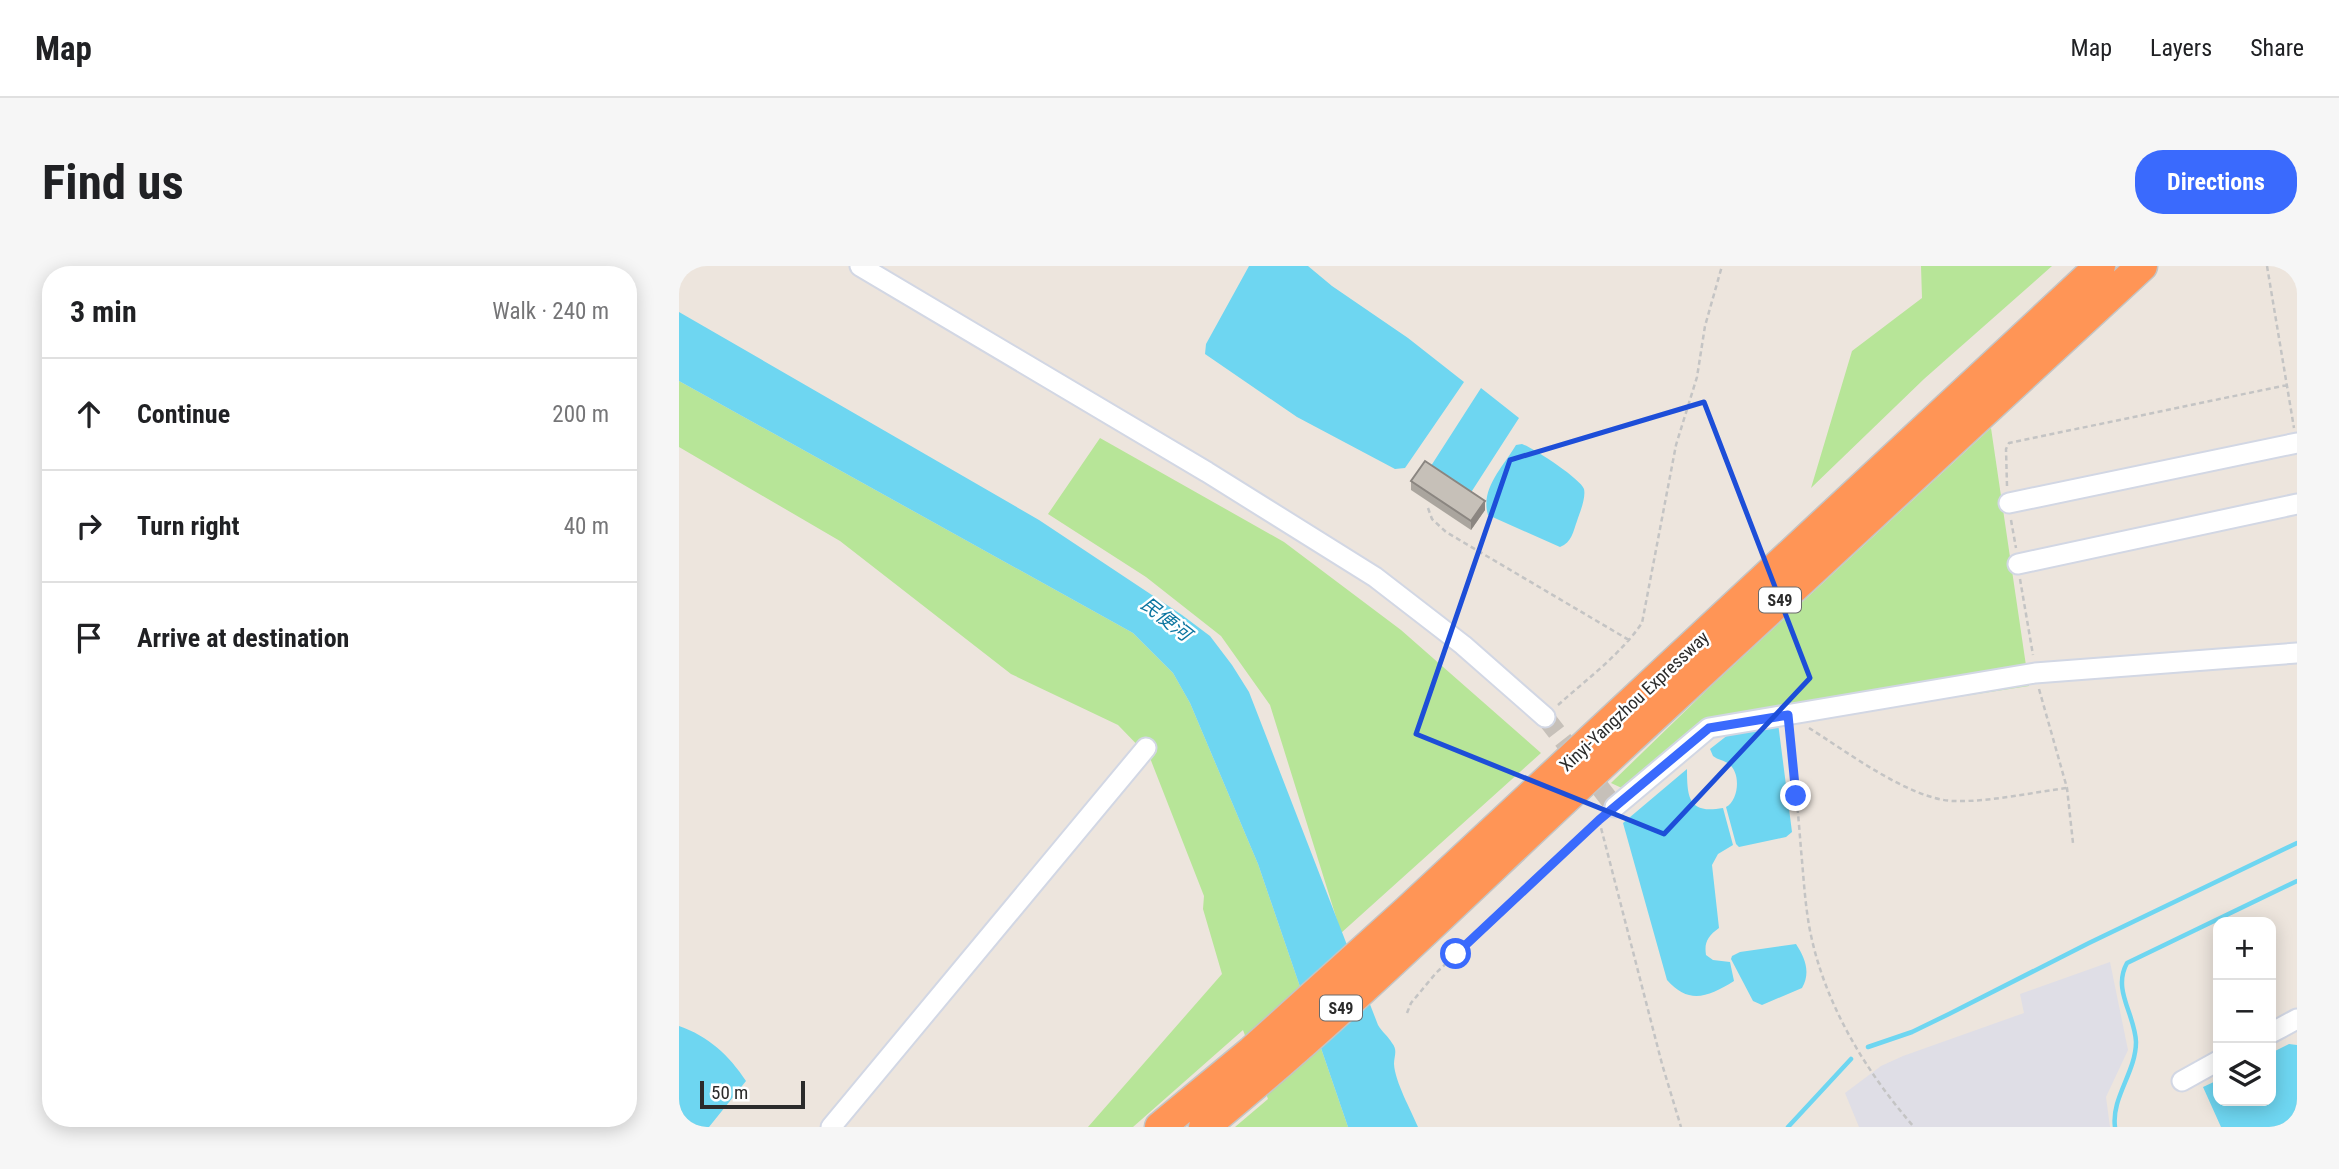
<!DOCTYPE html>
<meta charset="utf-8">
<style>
:root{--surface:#fff;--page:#f6f6f6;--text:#202124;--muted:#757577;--line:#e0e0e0;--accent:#3a6afd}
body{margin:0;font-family:"Roboto Condensed","Noto Sans SC",sans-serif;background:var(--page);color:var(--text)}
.controls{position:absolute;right:21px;bottom:21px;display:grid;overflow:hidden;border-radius:14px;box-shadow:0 4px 18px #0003}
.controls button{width:63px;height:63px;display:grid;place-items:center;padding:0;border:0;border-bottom:2px solid var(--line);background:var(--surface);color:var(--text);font:35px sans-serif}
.scale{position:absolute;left:21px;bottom:18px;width:105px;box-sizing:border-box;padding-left:7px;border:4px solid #2b2b2b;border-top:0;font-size:19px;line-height:24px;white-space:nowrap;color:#2b2b2b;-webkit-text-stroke:5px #fff;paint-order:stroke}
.stop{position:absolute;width:21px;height:21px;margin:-16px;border:5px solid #3a6afd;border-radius:50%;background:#fff}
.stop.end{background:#3a6afd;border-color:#fff;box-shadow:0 2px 7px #0008}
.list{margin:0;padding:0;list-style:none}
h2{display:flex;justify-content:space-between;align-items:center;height:91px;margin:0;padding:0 28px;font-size:30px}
h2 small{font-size:23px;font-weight:400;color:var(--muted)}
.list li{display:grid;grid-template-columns:46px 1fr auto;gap:21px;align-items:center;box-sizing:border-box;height:112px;padding:0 28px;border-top:2px solid var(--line)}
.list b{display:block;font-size:26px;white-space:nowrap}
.list em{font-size:23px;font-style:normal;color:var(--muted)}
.icon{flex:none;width:38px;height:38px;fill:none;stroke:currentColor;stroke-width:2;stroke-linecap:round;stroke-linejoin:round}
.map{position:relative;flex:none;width:1618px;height:861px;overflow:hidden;border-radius:28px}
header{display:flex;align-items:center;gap:42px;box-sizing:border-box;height:98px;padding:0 35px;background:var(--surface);border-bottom:2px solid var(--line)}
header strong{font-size:33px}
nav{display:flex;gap:38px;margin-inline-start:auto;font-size:24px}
.intro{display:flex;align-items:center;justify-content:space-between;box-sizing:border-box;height:168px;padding:0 42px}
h1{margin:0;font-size:49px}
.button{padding:18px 32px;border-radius:28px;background:var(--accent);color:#fff;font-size:24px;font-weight:700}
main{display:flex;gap:42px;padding:0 42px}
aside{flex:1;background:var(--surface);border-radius:28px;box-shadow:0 4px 18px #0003}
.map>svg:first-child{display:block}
.industrial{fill:#dfdee6}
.green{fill:#b7e598}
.water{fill:#6ed6f1}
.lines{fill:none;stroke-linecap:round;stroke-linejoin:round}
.stream{stroke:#6ed6f1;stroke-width:4.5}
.minor-tunnel{stroke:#c6c0b9;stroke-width:19;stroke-dasharray:19 10;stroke-linecap:butt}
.minor-casing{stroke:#d2d7e4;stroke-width:23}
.highway-casing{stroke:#c4c4c4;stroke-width:33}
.path{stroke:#c4c4c4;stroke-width:2.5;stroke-dasharray:5 3.5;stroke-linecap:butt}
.minor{stroke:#fff;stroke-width:19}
.highway{stroke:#ff9556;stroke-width:30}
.wall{fill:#aaa59e}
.shaded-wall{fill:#8b8681}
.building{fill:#c6c0b8;stroke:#8b8681;stroke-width:2}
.route{stroke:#3a6afd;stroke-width:9}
.marked{fill:none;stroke:#1d4ed8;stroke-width:5;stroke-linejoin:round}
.labels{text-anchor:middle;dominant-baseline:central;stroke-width:5;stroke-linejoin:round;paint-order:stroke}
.shield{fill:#fff;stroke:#6b6b6b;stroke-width:2}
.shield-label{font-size:16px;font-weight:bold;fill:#2b2b2b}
.street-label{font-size:18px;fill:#2b2b2b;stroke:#fff}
.water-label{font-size:19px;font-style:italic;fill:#0b75a0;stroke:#fff}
</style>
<header>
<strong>Map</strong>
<nav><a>Map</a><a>Layers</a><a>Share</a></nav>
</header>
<div class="intro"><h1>Find us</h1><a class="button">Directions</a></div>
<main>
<aside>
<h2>3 min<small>Walk · 240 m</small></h2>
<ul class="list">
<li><svg class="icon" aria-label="ahead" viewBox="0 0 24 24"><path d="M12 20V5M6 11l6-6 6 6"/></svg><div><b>Continue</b></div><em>200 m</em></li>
<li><svg class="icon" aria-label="right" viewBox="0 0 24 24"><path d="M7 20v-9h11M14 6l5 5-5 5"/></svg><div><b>Turn right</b></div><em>40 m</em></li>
<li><svg class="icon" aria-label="arrive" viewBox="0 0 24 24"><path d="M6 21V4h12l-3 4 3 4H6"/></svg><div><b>Arrive at destination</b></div></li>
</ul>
</aside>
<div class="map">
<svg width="1618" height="861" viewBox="0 0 1618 861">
<rect width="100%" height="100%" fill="#ede5dd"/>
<!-- industrial -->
<path class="industrial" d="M 1431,696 L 1449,784 L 1427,831 L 1431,861 L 1180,861 L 1166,827 L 1202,800 L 1224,790 L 1345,747 L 1341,728 Z"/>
<!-- green -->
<path class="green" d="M 1242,0 L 1373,0 L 1245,113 L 1132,222 L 1173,85 L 1243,32 Z
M 0,115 L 454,367 L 494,407 L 511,437 L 579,598 L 669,861 L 556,861 L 589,833 L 564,764 L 454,861 L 409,861 L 543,708 L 524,643 L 525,630 L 471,492 L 439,459 L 332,408 L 161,275 L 0,181 Z
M 1312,162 L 1350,420 L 1116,456 L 1029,454 L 947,524 L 932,517 L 1029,423 Z
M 421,172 L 605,276 L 722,364 L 862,487 L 662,667 L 591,439 L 542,370 L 467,311 L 369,248 Z"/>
<!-- water -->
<path class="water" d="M 570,0 L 629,0 L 653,20 L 729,72 L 785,116 L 726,202 L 716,203 L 618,151 L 526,88 L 527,78 Z
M 0,46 L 360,254 L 503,349 L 531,370 L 553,399 L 570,426 L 699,759 C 703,766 709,770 713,777 C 719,784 715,790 715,798 C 716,816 732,844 739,861 L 669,861 L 579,598 L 511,437 L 494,407 L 454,367 L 0,115 Z
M 802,122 L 840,152 L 791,228 L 750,203 Z
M 843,178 C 853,181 902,213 905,223 C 907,232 901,246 898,255 C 894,266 893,276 881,281 L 809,249 C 801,223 824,201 837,179 Z
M 1099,457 L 1113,566 L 1107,571 L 1060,581 L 1057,578 L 1047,541 C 1060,534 1062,507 1050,498 C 1045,494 1039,494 1034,490 L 1031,483 L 1054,465 Z
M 1008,503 C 1008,533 1010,548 1044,542 L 1054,579 L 1039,588 L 1033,599 L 1040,662 C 1029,670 1025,676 1027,689 L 1034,694 L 1051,696 L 1055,715 C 1029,731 1010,739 988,714 L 944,557 Z
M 1117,678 C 1126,692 1132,706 1123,722 L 1083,739 L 1074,735 L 1052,693 L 1053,690 L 1061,686 Z
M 0,760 C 29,770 50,789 67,815 L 30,861 L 0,861 Z
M 1610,778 L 1618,779 L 1618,861 L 1542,861 L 1524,821 L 1539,814 L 1539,835 L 1592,835 L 1592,787 Z"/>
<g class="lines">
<!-- stream -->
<path class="stream" d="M 1189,781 L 1233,766 L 1270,748 L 1410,677 L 1618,577
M 1109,861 L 1172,793
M 1436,861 C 1432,832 1457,806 1457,776 C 1456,748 1433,724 1448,697 L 1618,615"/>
<!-- minor-tunnel -->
<path class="minor-tunnel" d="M 866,451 L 936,541"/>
<defs>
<path id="minor" d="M 181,0 L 528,206 L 696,311 L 784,379 L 866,451
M 1330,237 L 1618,177
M 1339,298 L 1618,238
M 936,541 L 1030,462 L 1356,407 L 1618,387
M 1592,767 L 1618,753
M 1503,815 L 1539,795
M 152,861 L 467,482"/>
<path id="highway" d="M 481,861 L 573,785 L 728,645 L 1421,0
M 525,861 C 661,751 785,627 913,508 C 1096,338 1280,169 1463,0"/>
</defs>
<!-- minor casing -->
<use href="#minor" class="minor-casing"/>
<!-- highway casing -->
<use href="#highway" class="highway-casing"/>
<!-- path -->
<path class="path" d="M 1588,0 L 1615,162
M 1328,220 L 1327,183 L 1330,177 L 1608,119
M 749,242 L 753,253 L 767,266 L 950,374
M 1332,254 L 1337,282
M 1341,313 L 1354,389
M 1360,423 L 1388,522 L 1394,577
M 879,439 C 908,413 941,389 963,357 L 997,179 L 1018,111 L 1026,60 L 1043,0
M 1130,462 C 1167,485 1230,533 1274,535 C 1311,536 1350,527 1387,522
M 1111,466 C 1115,505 1119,544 1122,584 C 1125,614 1126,644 1133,674 C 1149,744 1189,808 1235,861
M 920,554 L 983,798 L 1002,861
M 728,747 L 732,737 L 757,707 L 925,550"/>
<!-- minor -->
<use href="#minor" class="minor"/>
<!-- highway -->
<use href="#highway" class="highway"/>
</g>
<!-- wall -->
<path class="wall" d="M 732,215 L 806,244 L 792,264 L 732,224 Z"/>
<!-- shaded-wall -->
<path class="shaded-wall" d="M 806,235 L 806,244 L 792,264 L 792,255 Z"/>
<!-- building -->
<path class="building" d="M 746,195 L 806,235 L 792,255 L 732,215 Z"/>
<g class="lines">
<!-- route -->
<path class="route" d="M 777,688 L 920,554 L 1030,462 L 1109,449 L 1117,530"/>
</g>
<!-- marked area -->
<path class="marked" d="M 1025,136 L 1131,412 L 985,568 L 737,468 L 831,194 Z"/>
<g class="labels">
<!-- shield labels -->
<g class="shield">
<rect x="1080" y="321.5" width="42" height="25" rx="5"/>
<rect x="641" y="729.5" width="42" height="25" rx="5"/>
</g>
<g class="shield-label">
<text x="1101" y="334">S49</text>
<text x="662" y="742">S49</text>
</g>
<!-- street labels -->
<g class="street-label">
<text transform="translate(955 435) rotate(-43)">Xinyi-Yangzhou Expressway</text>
</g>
<!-- water labels -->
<g class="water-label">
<text transform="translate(487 353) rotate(38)">民便河</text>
</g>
</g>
</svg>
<div class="controls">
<button>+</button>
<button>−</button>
<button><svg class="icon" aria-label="layers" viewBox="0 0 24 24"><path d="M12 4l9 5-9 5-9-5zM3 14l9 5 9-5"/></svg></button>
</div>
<div class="scale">50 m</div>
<div class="stop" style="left:777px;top:688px"></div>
<div class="stop end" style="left:1117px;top:530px"></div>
</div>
</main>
